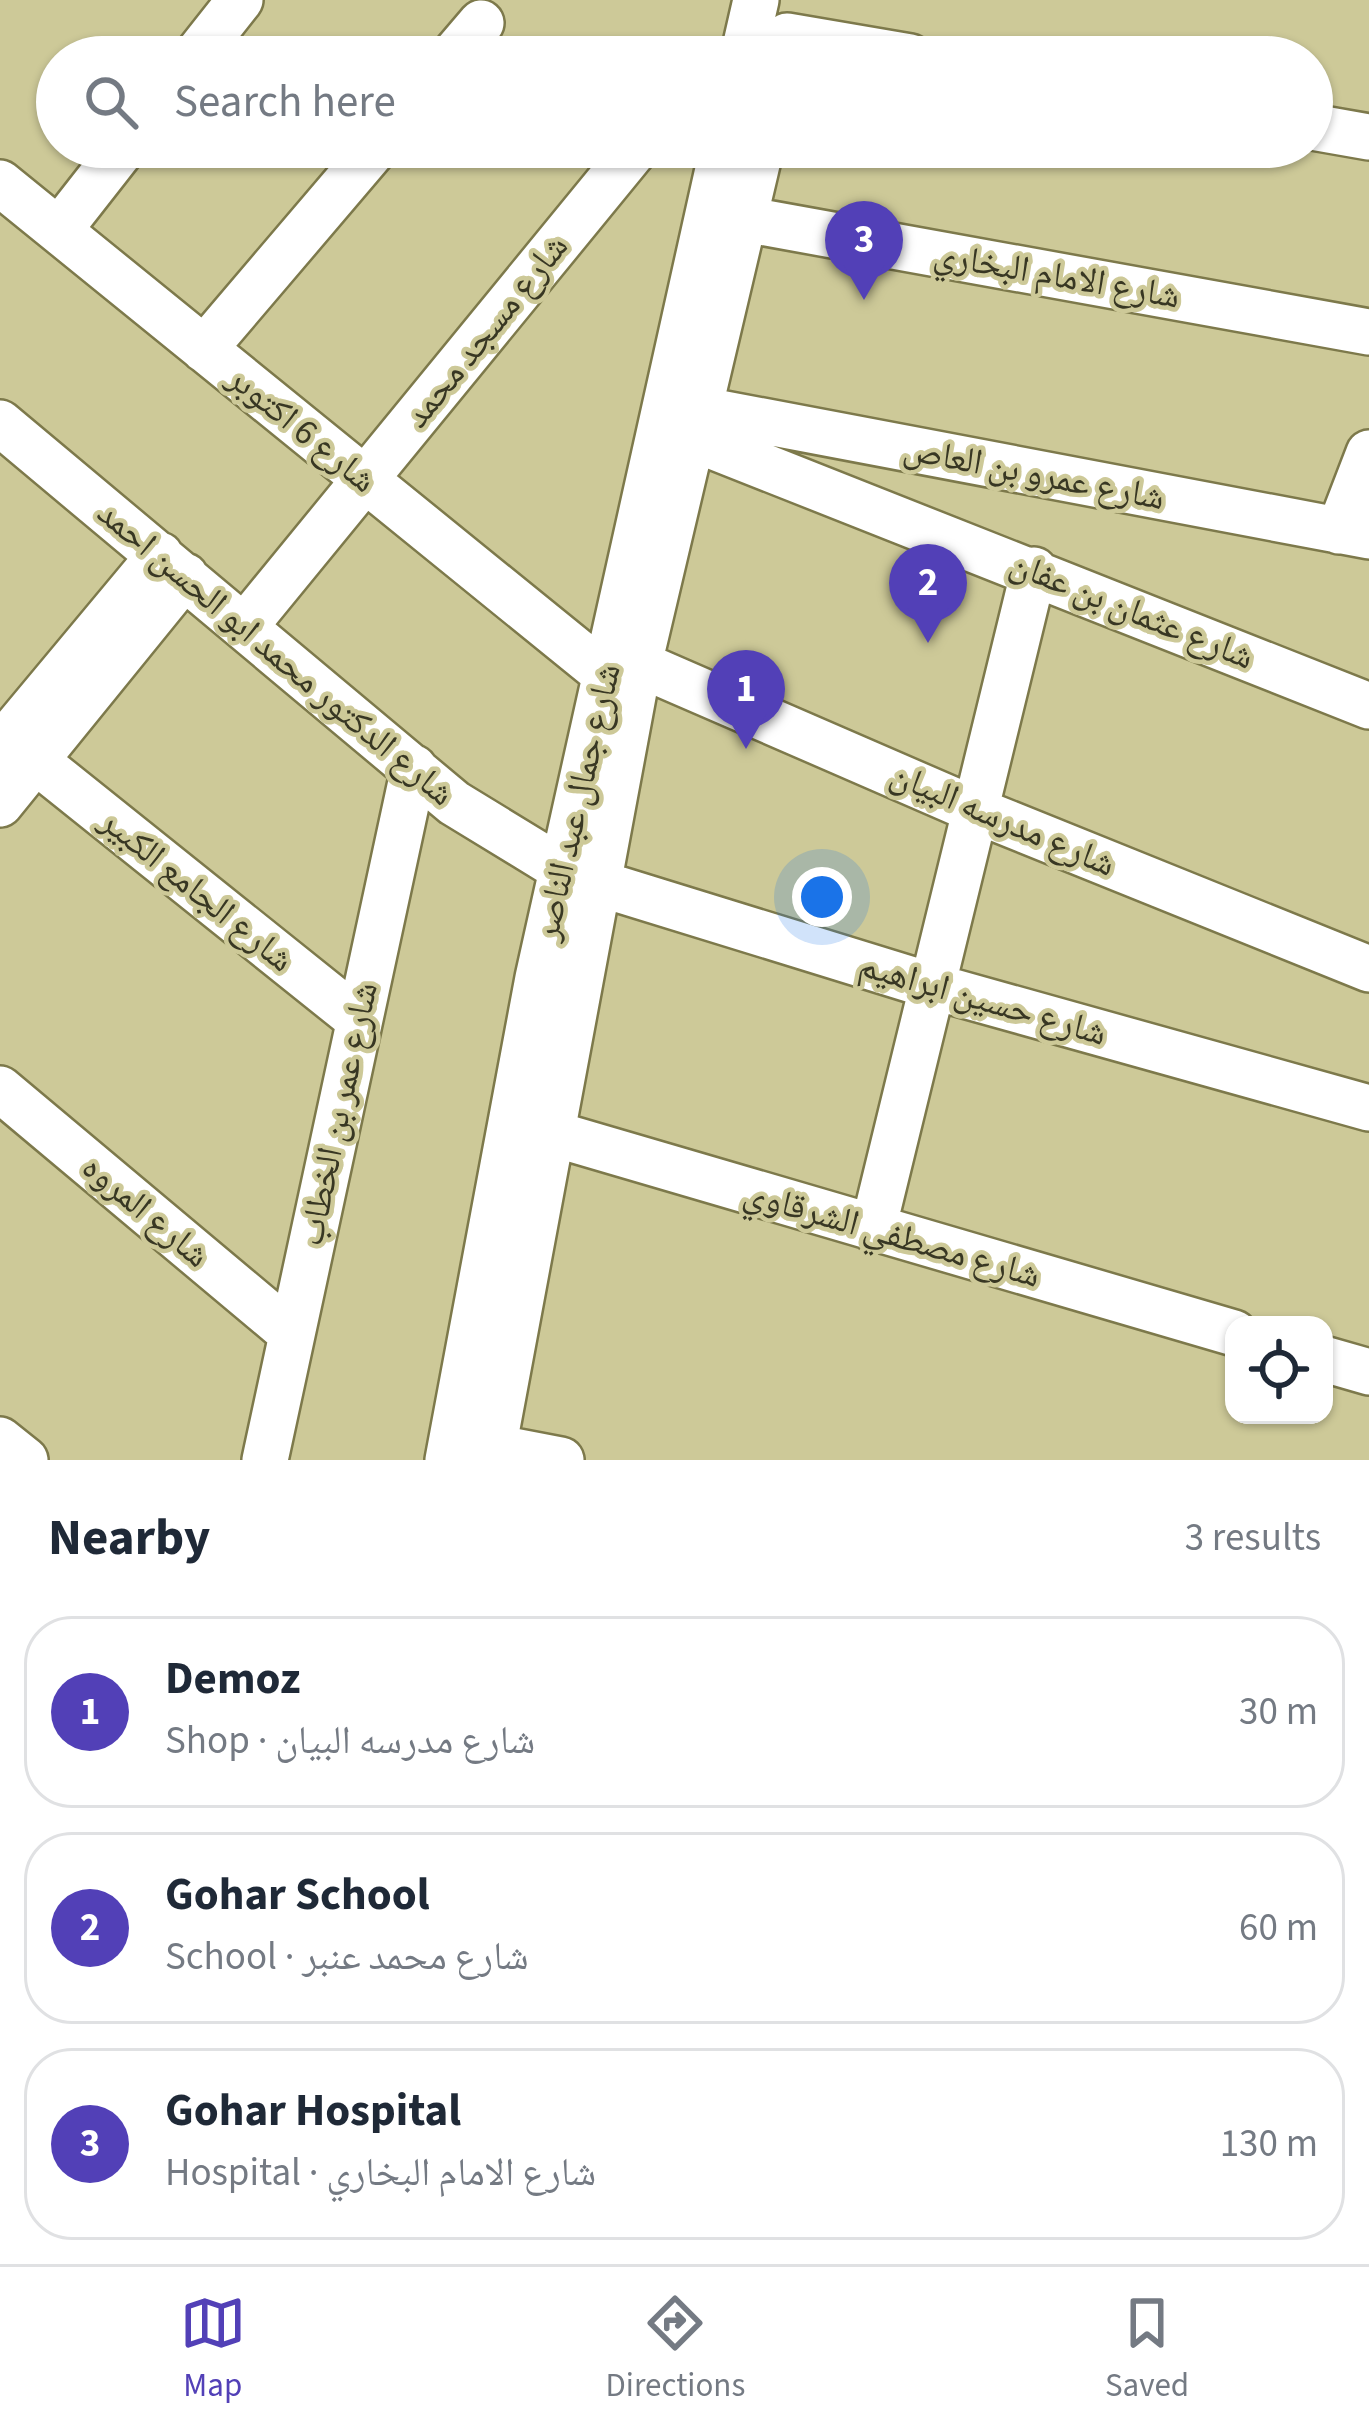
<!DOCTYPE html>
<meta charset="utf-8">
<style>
:root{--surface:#fff;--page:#f6f6f7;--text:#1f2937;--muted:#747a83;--line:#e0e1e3;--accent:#5240b7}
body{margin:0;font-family:"Source Sans 3","Noto Naskh Arabic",sans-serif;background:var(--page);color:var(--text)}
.controls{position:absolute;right:36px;bottom:36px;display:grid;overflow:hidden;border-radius:24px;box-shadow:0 3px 9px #0004}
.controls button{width:108px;height:108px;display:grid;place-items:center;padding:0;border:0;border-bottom:3px solid var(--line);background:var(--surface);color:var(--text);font:60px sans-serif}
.you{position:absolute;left:822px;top:897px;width:42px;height:42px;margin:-30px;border:9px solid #fff;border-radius:50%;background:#1a73e8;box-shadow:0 0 0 18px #1a73e833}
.badge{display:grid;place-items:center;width:78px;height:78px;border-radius:50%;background:var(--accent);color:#fff;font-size:39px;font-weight:700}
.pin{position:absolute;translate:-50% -99px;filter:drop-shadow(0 3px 6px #0008)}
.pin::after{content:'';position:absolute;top:63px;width:42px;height:36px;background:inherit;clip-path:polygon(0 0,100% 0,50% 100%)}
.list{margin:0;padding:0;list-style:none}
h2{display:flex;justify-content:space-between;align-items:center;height:156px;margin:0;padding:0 48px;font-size:51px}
h2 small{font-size:39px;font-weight:400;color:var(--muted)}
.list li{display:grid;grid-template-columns:78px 1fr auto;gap:36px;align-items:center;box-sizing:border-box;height:192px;margin:0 24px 24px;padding:0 24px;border:3px solid var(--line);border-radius:48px}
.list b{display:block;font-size:45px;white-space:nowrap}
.list p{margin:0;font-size:39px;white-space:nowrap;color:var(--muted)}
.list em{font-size:39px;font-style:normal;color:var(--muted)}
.icon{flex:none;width:66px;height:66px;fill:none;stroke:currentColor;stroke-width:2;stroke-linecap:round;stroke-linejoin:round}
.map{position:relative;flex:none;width:1369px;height:1460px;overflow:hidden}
.search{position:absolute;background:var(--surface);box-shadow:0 3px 9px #0004;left:36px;right:36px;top:36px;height:132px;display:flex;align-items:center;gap:30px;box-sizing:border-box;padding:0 42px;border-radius:66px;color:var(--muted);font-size:45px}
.sheet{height:804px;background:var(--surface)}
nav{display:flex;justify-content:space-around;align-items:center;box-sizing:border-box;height:168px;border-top:3px solid var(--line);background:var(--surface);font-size:33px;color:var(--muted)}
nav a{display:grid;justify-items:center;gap:6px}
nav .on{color:var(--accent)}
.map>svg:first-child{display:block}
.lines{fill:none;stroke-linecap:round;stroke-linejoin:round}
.minor-casing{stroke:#7d794b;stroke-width:50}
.minor{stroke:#fff;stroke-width:45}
.labels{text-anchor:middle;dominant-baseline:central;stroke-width:9;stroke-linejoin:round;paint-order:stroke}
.street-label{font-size:36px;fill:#383723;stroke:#cdc998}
</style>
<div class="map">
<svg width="1369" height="1460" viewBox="0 0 1369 1460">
<rect width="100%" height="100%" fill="#cdc998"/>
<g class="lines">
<defs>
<path id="minor" d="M 787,36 L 910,57
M 195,57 L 240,0
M 452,57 L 481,23
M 743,57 L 756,0
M 1312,127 L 1369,137
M 0,183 L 605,674
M 744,219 L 1369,332
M 59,230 L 124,147
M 204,349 L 376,147
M 699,409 L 1369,536
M 0,423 L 454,803 L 562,869
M 692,438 L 1369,706
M 1339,531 L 1369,453
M 245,626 L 637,147
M 639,664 L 975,810 L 1369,969
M 0,747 L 160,555
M 36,761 L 358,1019
M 0,804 L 185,576
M 598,883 L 932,986 L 1369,1108
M 0,1089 L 291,1333
M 551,1133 L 1234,1333
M 873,1229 L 1034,570
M 1324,1359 L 1369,1372
M 0,1440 L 25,1460
M 493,1447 L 561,1460
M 265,1460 L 414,768
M 448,1460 L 538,978 L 723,147
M 491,1460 L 639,664 L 761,147"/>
</defs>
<!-- minor casing -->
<use href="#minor" class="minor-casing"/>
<!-- minor -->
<use href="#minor" class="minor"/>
</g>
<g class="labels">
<!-- street labels -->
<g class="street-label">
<text transform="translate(1057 275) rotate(10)">شارع الامام البخاري</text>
<text transform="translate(486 331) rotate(-51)">شارع مسجد محمد</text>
<text transform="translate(302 429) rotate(39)">شارع 6 اكتوبر</text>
<text transform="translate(1034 473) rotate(11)">شارع عمرو بن العاص</text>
<text transform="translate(1132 610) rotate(22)">شارع عثمان بن عفان</text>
<text transform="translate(276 653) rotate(40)">شارع الدكتور محمد ابو الحسن احمد</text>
<text transform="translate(577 802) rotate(-77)">شارع جمال عبد الناصر</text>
<text transform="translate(1003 819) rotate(23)">شارع مدرسه البيان</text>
<text transform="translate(197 890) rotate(39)">شارع الجامع الكبير</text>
<text transform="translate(983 999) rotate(16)">شارع حسين ابراهيم</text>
<text transform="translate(338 1114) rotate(-78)">شارع عمر بن الخطاب</text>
<text transform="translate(146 1211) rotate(40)">شارع المروه</text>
<text transform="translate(892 1234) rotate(16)">شارع مصطفي الشرقاوي</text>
</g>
</g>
</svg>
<div class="controls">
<button><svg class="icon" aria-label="locate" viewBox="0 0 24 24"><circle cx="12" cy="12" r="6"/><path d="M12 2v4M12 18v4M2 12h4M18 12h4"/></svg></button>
</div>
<div class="you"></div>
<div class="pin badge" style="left:746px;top:749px">1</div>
<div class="pin badge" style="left:928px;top:643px">2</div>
<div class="pin badge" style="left:864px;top:300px">3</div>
<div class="search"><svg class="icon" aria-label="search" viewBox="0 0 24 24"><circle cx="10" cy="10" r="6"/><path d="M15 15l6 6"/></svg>Search here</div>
</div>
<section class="sheet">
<h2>Nearby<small>3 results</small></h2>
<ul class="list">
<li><span class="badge">1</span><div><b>Demoz</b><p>Shop · شارع مدرسه البيان</p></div><em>30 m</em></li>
<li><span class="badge">2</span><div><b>Gohar School</b><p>School · شارع محمد عنبر</p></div><em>60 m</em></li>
<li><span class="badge">3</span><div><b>Gohar Hospital</b><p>Hospital · شارع الامام البخاري</p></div><em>130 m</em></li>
</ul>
</section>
<nav>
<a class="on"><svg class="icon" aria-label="map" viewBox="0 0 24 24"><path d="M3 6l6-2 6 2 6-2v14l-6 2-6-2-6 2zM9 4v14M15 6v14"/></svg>Map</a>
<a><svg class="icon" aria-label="directions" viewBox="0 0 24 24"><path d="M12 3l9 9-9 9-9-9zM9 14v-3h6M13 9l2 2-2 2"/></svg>Directions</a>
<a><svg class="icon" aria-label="saved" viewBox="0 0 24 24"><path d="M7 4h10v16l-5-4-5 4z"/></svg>Saved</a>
</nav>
